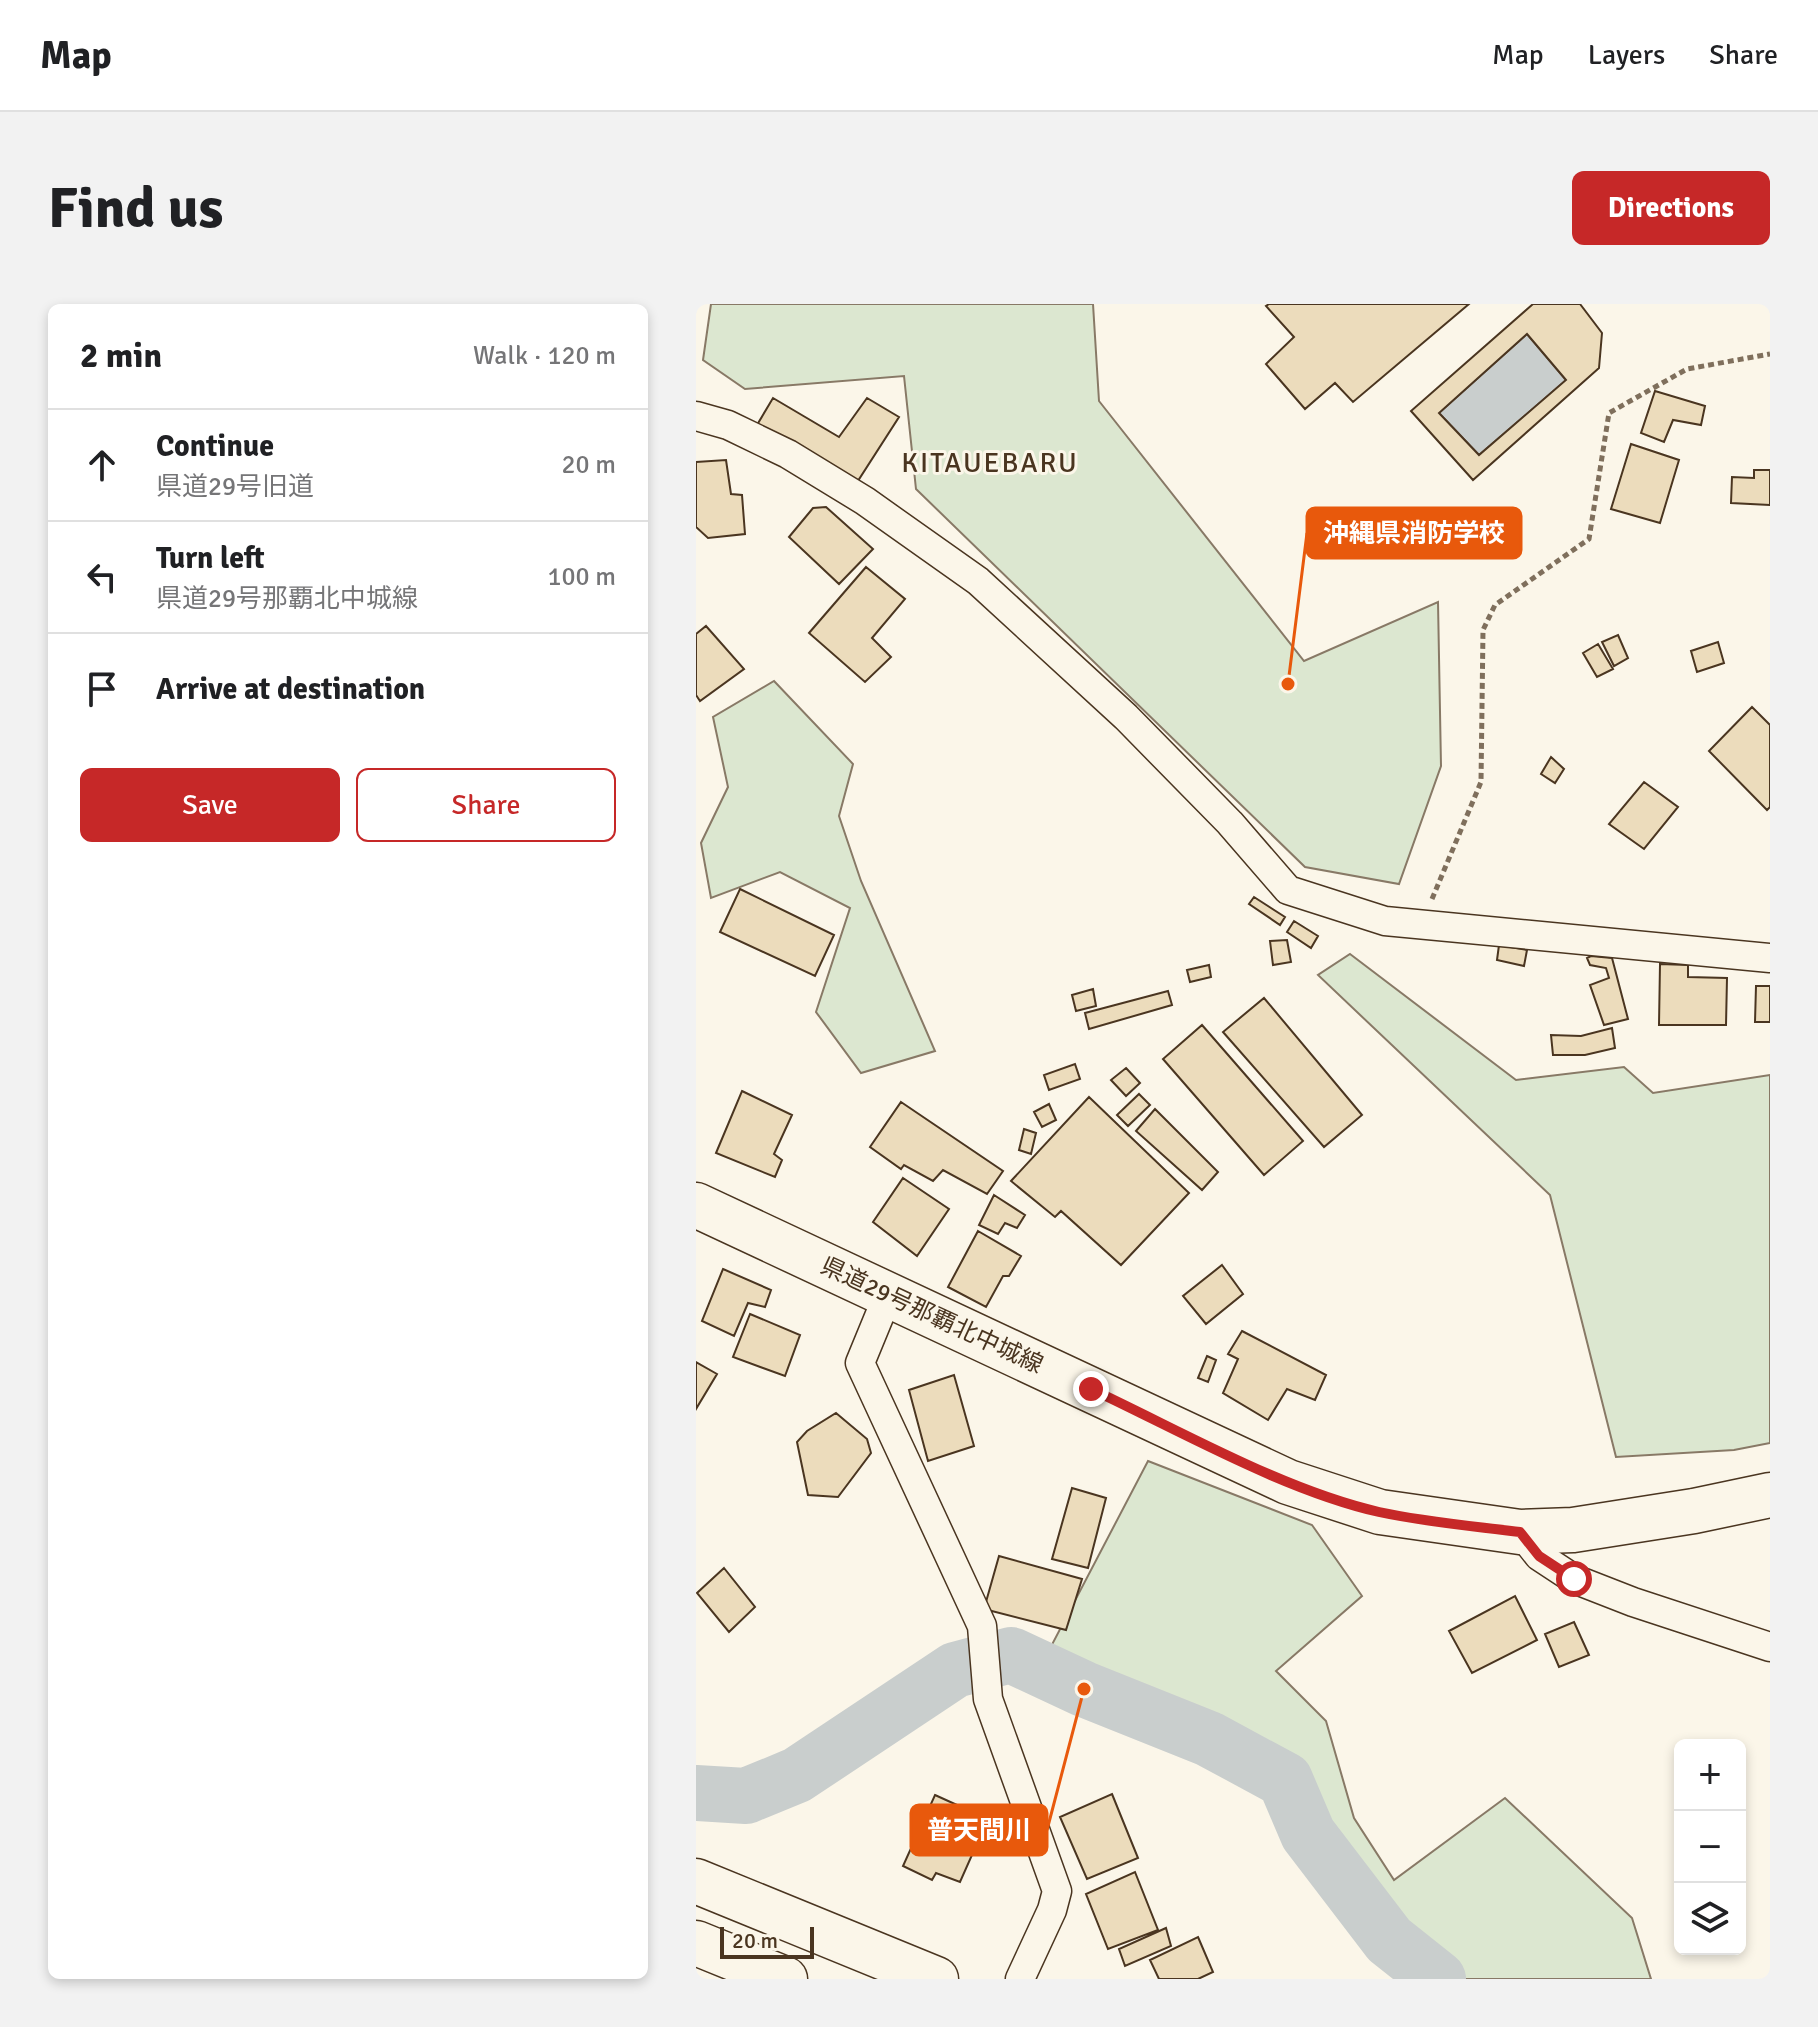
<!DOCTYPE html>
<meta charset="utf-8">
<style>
:root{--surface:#fff;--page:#f2f2f2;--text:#202124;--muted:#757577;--line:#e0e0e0;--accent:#c62828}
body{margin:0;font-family:Signika,"Noto Sans JP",sans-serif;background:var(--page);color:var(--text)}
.controls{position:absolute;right:24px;bottom:24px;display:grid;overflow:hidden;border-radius:12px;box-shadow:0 4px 12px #0003}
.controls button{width:72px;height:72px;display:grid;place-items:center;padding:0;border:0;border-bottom:2px solid var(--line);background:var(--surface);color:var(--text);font:40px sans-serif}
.scale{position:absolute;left:24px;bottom:20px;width:94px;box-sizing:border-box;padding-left:8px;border:4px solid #4a3520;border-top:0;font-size:22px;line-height:28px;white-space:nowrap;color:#4a3520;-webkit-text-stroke:6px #fbf6e9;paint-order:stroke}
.stop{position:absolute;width:24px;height:24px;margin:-18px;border:6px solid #c62828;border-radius:50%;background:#fff}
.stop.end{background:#c62828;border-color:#fff;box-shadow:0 2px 8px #0008}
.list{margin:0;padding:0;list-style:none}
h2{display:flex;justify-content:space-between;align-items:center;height:104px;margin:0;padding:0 32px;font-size:34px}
h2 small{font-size:26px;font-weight:400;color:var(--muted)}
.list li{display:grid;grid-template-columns:52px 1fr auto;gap:24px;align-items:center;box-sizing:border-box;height:112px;padding:0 32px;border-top:2px solid var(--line)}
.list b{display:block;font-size:30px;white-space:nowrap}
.list p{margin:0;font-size:26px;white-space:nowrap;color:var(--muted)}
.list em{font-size:26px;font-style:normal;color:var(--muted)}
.actions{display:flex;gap:16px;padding:24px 32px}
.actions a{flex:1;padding:18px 0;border:2px solid var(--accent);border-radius:12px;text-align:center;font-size:28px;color:var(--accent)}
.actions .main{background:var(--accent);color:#fff}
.icon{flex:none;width:44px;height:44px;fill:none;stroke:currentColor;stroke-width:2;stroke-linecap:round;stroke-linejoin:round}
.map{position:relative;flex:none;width:1074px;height:1675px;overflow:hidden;border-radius:12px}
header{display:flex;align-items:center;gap:48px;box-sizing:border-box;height:112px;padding:0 40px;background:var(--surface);border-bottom:2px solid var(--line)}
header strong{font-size:38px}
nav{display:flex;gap:44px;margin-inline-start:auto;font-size:28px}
.intro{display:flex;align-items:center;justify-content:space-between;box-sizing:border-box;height:192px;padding:0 48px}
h1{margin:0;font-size:56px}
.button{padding:20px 36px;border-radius:12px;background:var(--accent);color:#fff;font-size:28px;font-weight:700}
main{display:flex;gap:48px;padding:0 48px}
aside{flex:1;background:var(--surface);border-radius:12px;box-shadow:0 4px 12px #0003}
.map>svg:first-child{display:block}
.green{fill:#dce7d0;stroke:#887966;stroke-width:2}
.water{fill:#c9cecd;stroke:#887966;stroke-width:2}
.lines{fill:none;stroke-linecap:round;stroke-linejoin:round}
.river{stroke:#c9cecd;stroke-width:56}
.building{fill:#ecdcbc;stroke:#4a3520;stroke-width:2;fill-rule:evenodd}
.street-casing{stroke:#4a3520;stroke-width:31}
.primary-casing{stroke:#4a3520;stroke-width:47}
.highway-casing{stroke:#4a3520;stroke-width:47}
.path{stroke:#7f6f5c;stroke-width:5;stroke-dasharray:6 4;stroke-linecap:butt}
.street{stroke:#fbf6e9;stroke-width:28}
.primary{stroke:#fbf6e9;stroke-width:44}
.highway{stroke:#fbf6e9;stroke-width:44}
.route{stroke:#c62828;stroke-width:10}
.labels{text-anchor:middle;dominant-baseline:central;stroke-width:6;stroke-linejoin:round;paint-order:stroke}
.street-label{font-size:24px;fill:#4a3520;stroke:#fbf6e9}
.quarter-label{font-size:28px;letter-spacing:2px;fill:#4a3520;stroke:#fbf6e9}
.leader{fill:none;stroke:#e8590c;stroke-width:3}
.callout-dot{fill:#e8590c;stroke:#fbf6e9;stroke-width:3}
.callout{fill:#e8590c;stroke:#e8590c;stroke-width:3}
.callout-label{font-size:26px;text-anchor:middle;font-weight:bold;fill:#fff}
</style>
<header>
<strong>Map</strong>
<nav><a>Map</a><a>Layers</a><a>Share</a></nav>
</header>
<div class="intro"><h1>Find us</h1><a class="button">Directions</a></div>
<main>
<aside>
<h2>2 min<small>Walk · 120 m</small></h2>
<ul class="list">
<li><svg class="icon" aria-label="ahead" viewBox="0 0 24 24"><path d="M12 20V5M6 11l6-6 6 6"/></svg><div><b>Continue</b><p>県道29号旧道</p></div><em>20 m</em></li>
<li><svg class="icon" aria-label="left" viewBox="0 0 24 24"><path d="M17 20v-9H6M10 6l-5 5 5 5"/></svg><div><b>Turn left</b><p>県道29号那覇北中城線</p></div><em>100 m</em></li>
<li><svg class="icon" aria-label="arrive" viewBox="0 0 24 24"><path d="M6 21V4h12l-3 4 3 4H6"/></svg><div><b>Arrive at destination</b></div></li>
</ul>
<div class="actions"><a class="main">Save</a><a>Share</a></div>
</aside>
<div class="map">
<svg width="1074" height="1675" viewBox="0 0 1074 1675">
<rect width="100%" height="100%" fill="#fbf6e9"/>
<!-- green -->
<path class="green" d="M 15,0 L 397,0 L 403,97 L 608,357 L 742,298 L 745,462 L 703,580 L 609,563 L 220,185 L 208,72 L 49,85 L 7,56 Z
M 78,377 L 157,460 L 143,512 L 165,577 L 239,747 L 165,769 L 120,708 L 154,604 L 84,568 L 15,594 L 5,539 L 32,483 L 17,413 Z
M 654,650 L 820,776 L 928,763 L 957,789 L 1074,771 L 1074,1139 L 1038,1146 L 920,1153 L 854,891 L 622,671 Z
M 452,1157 L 616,1221 L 666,1292 L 580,1367 L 630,1417 L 658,1514 L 698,1576 L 809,1494 L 936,1614 L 955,1675 L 735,1675 L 668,1600 L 617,1549 L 598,1473 L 530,1428 L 425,1395 L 350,1352 Z"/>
<!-- water -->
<path class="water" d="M 831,30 L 870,76 L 783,151 L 743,109 Z"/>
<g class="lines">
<!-- river -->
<path class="river" d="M 0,1489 L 50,1492 L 101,1471 L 259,1366 L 315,1351 L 388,1385 L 513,1435 L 589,1476 L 612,1530 L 693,1636 L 742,1675"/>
</g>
<!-- building -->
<path class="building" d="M 573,0 L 773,0 L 657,98 L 639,79 L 609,105 L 570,60 L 598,33 L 570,2 Z
M 837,0 L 884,0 L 906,29 L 903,64 L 777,176 L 715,107 ZM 831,30 L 870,76 L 783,151 L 743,109 Z
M 959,87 L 1009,102 L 1005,121 L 977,116 L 968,138 L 945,129 Z
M 77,94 L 143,133 L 171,94 L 203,113 L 158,183 L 61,121 Z
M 935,140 L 983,156 L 964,219 L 915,205 Z
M 30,156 L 35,190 L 46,191 L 49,230 L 12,234 L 0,223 L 0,158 Z
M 1058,166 L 1074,166 L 1074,201 L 1035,199 L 1036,173 L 1058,174 Z
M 130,203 L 177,245 L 143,280 L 93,233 L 117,204 Z
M 170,263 L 209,295 L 176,334 L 195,353 L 169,378 L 113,329 Z
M 10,322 L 48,365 L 4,397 L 0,391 L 0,330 Z
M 922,331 L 932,354 L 918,362 L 906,338 Z
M 1022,338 L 1028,359 L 1001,368 L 995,347 Z
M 902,340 L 917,365 L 901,373 L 887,349 Z
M 1056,403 L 1074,421 L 1074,503 L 1071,506 L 1013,447 Z
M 855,453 L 868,465 L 859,479 L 845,470 Z
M 948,478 L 982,503 L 948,545 L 913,520 Z
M 44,585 L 138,631 L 119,672 L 24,628 Z
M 558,593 L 589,613 L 584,621 L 553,600 Z
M 598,617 L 622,632 L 615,644 L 591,628 Z
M 591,636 L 595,658 L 577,661 L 574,637 Z
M 803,641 L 831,646 L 828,662 L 801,656 Z
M 895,652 L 916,654 L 932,715 L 908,721 L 894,681 L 913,674 L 910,664 L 894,661 L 891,654 Z
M 964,660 L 992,661 L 992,673 L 1031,674 L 1030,721 L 963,721 Z
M 513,661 L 515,673 L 494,678 L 491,666 Z
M 1060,682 L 1074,682 L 1074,718 L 1059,718 Z
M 397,685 L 400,702 L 380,707 L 376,691 Z
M 472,687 L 476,701 L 393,725 L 389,709 Z
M 568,694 L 666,811 L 628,843 L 527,728 Z
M 506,721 L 607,837 L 568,871 L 467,755 Z
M 916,724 L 919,744 L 889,751 L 857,751 L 855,731 L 885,732 Z
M 379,760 L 384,775 L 353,786 L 348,771 Z
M 430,764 L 444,779 L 430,792 L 415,776 Z
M 46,787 L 96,811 L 78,850 L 86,856 L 79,873 L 20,849 Z
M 443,790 L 454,801 L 432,822 L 421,811 Z
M 393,793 L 493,889 L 425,961 L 365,907 L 359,913 L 315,877 Z
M 205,798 L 307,867 L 291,890 L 247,866 L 237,877 L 208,861 L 205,865 L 174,843 Z
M 353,800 L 360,816 L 346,823 L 338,808 Z
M 459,805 L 522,868 L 506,886 L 440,827 Z
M 328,825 L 340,829 L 335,850 L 323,846 Z
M 207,874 L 253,905 L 221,952 L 177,918 Z
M 298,891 L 329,911 L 321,924 L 309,919 L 302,930 L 283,921 Z
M 282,927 L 325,952 L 313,972 L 307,972 L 290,1003 L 252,983 Z
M 526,961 L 547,990 L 510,1020 L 487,992 Z
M 27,965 L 75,986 L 69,1003 L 52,999 L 38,1032 L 6,1017 Z
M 54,1010 L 104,1031 L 89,1072 L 37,1053 Z
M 546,1027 L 630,1071 L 619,1096 L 591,1085 L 572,1116 L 527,1089 L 542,1055 L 532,1050 Z
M 511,1052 L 520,1056 L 512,1078 L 502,1074 Z
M 0,1058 L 21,1070 L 0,1105 Z
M 258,1071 L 278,1142 L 232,1157 L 213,1086 Z
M 140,1109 L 171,1135 L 175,1149 L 142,1193 L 112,1191 L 101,1138 L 111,1127 Z
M 376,1184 L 410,1194 L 392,1264 L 356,1255 Z
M 303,1252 L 386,1275 L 370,1326 L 288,1305 Z
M 28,1264 L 59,1303 L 33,1328 L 1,1289 Z
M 819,1292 L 841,1336 L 776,1369 L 753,1327 Z
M 878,1318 L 893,1351 L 863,1363 L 849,1330 Z
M 416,1490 L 442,1554 L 391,1575 L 364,1513 Z
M 239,1491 L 292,1515 L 264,1578 L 240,1569 L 236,1576 L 207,1562 Z
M 439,1568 L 462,1626 L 412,1645 L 390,1590 Z
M 470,1624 L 475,1642 L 429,1662 L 423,1645 Z
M 502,1633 L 517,1668 L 502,1675 L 463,1675 L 454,1656 Z"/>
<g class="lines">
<defs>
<path id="street" d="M 0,112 L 32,121 L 92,150 L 169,197 L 282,277 L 430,413 L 534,519 L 592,586 L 689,617 L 1074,654
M 192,991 L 164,1059 L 286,1322 L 292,1395 L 361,1587 L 356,1606 L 324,1675
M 824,1228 L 843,1252 L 878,1275 L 937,1298 L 1074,1343"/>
<path id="primary" d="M 0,901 L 592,1178 L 684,1208 L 824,1228 L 877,1226 L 998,1207 L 1074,1191"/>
<path id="highway" d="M 0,1577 L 240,1675
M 0,1639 L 89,1675"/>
</defs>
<!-- street casing -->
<use href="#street" class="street-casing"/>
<!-- primary casing -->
<use href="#primary" class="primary-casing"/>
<!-- highway casing -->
<use href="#highway" class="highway-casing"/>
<!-- path -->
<path class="path" d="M 736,595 L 785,478 L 787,326 L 799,301 L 893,235 L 913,109 L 991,65 L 1074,50"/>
<!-- street -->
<use href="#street" class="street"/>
<!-- primary -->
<use href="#primary" class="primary"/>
<!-- highway -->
<use href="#highway" class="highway"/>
</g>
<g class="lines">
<!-- route -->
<path class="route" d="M 395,1085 C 485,1127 587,1186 683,1208 C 729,1218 777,1222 824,1228 L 843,1252 L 878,1275"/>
</g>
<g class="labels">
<!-- street labels -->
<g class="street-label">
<text transform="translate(236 1011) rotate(25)">県道29号那覇北中城線</text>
</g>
<!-- quarter labels -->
<g class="quarter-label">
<text x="294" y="159">KITAUEBARU</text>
</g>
</g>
<!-- callouts -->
<path class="leader" d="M592 380L611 229M388 1385L351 1526"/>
<g class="callout-dot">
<circle cx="592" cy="380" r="8"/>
<circle cx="388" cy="1385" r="8"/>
</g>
<g class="callout">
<rect x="611" y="204" width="214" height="50" rx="8"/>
<rect x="215" y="1501" width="136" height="50" rx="8"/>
</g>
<g class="callout-label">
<text x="718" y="238">沖縄県消防学校</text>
<text x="283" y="1535">普天間川</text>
</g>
</svg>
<div class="controls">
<button>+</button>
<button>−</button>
<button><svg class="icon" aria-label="layers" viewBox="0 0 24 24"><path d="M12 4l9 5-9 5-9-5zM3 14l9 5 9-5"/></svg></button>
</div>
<div class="scale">20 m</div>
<div class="stop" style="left:878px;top:1275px"></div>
<div class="stop end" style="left:395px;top:1085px"></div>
</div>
</main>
